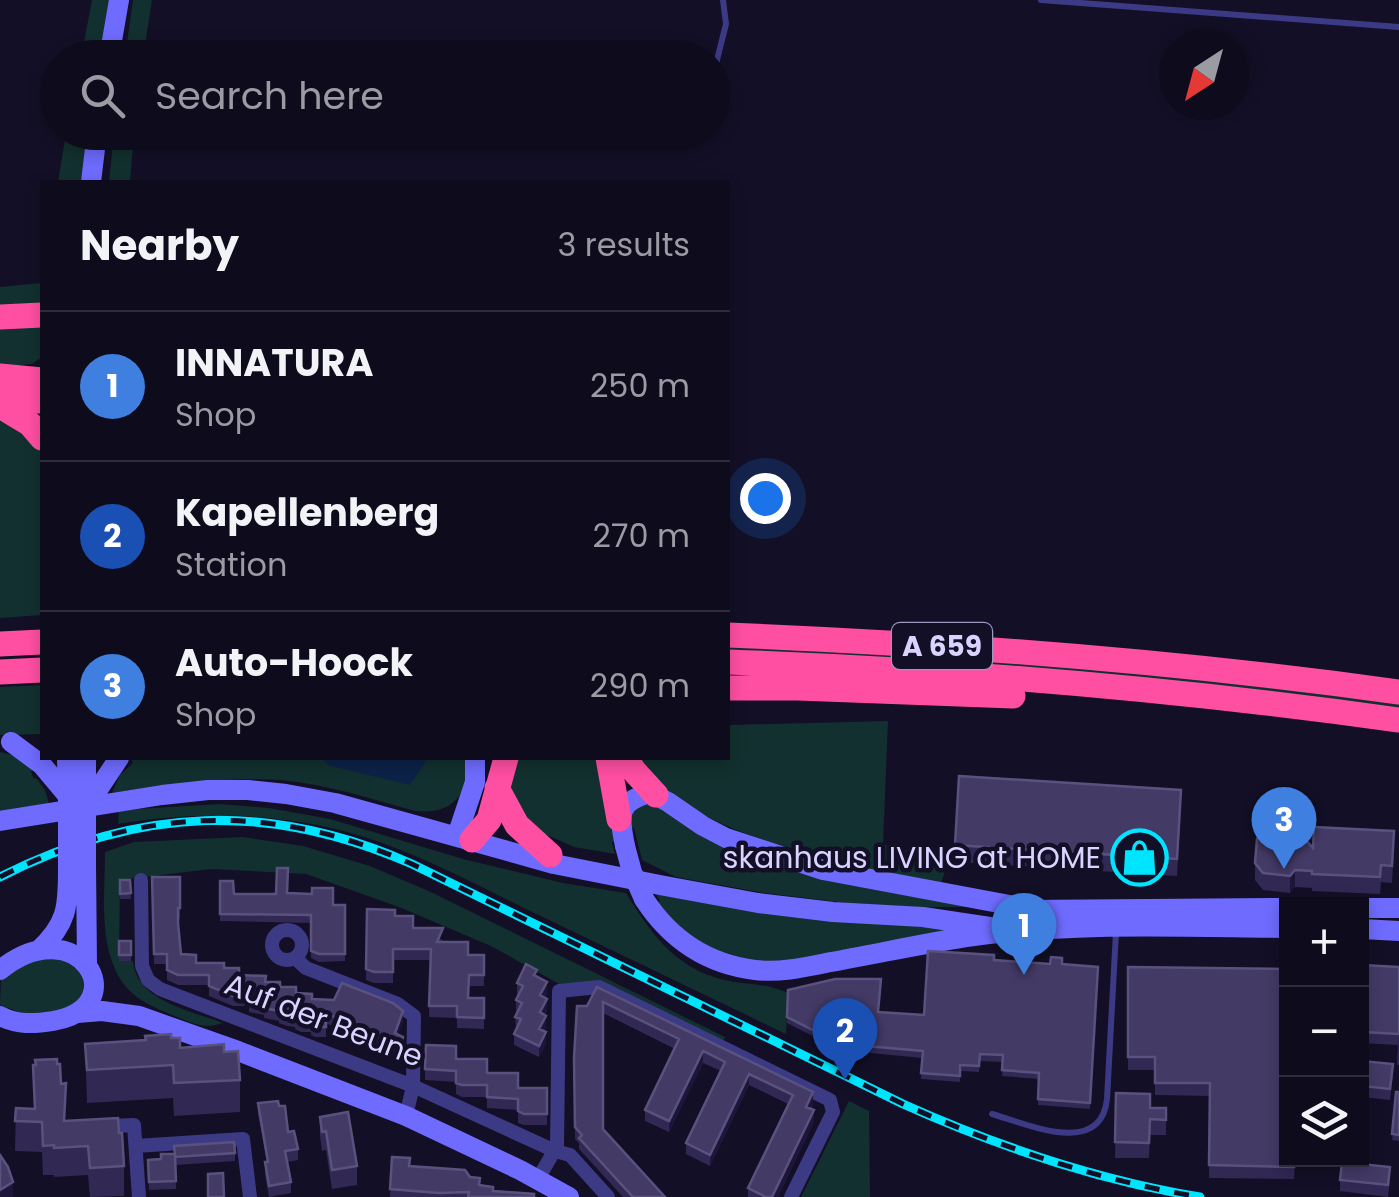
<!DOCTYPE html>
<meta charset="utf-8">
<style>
:root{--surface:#0e0b1c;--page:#1c1929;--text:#f1f3f6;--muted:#9b9ba3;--line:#2e2b3b;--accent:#00e5ff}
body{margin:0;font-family:Poppins,sans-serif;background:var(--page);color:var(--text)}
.controls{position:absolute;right:30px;bottom:30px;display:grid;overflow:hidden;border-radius:0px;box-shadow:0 5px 15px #0003}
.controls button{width:90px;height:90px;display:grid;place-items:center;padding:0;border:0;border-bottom:2px solid var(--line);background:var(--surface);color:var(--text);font:50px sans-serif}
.compass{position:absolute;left:1159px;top:30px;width:90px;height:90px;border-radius:50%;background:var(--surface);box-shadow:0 5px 15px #0003;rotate:216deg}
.you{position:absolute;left:765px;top:498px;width:35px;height:35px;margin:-25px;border:8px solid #fff;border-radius:50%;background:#1a73e8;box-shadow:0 0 0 15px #1a73e833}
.badge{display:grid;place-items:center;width:65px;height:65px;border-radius:50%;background:var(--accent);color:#fff;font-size:32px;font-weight:700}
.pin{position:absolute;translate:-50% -82px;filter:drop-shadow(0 2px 5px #0008)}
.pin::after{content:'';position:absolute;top:52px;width:35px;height:30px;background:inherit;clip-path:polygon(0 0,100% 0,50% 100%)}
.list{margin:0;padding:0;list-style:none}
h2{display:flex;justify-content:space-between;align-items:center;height:130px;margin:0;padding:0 40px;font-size:42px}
h2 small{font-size:32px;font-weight:400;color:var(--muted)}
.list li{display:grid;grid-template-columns:65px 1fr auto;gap:30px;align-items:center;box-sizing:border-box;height:150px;padding:0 40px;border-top:2px solid var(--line)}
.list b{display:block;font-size:38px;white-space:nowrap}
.list p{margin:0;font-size:32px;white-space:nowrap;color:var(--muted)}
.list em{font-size:32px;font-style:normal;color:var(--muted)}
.icon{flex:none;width:55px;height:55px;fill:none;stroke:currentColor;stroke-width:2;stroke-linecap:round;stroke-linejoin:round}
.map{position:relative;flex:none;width:1399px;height:1197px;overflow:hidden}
.search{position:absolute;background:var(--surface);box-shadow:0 5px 15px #0003;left:40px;top:40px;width:690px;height:110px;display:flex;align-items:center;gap:25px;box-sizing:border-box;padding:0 35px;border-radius:55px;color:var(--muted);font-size:38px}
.panel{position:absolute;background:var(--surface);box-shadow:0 5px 15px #0003;left:40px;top:180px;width:690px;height:580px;border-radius:0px}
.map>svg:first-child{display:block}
.green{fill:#12302f}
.water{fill:#0c2248}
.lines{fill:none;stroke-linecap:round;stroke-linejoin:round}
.lane{stroke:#3d3a85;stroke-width:6}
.street{stroke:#3d3a85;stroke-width:14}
.secondary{stroke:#6f6bff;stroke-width:20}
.highway{stroke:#ff4fa3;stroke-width:25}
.rail-casing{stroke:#00e5ff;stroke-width:9}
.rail{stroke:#130f26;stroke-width:5;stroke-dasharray:15;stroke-linecap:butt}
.secondary-bridge{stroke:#6f6bff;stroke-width:20}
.wall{fill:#312854}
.shaded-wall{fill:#1d163a}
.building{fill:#433a66;stroke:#5a527e;stroke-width:2.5}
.labels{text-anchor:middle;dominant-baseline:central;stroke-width:9;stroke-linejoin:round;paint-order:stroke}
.shield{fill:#130f26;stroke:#9e99be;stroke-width:2.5}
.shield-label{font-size:28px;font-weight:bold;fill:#d9d4ff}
.poi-label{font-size:30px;fill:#d9d4ff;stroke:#130f26;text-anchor:end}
.street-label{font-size:30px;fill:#d9d4ff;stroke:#130f26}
</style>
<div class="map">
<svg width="1399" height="1197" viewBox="0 0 1399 1197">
<rect width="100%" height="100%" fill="#130f26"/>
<!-- green -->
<path class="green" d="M 92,0 L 113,0 L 103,57 L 81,58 Z
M 133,0 L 152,0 L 143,57 L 125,57 Z
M 66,133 L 90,133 L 81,182 L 58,182 Z
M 114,133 L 134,133 L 130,182 L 109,182 Z
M 42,280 L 42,304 L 0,306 L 0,287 L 41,283 Z
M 42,322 L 42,357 L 32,364 L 0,367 L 0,324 Z
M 0,418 L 31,440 L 42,454 L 42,615 L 0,618 Z
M 728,645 L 1084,667 L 1399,702 L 1399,709 L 728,653 Z
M 42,685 L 42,734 L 0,735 L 0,687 Z
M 888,721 L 883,844 L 948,861 L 941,884 C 863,866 722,843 664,787 C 655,778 647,767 639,758 L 728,758 L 728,725 Z
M 0,752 L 17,756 L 35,768 L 31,772 L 34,779 L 36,778 L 45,790 L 50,807 L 0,813 Z
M 130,758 L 466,758 C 469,794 454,815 415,811 C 372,799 326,784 280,780 C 224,777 168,785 112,793 L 120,775 L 133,763 Z
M 514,758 L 597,758 L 616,841 L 612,842 L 615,854 L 574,847 L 538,831 L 520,817 L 507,778 Z
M 649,802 L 676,818 L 984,907 L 917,907 L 848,903 L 764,893 L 676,877 L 642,860 L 634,828 L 629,828 L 631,811 Z
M 220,804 L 269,808 L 330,819 L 463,859 L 563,883 L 626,893 C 654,938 678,972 734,982 C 756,985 767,984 788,993 L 786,1034 C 699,992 613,951 526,909 C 461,877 393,840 322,826 C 253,812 187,813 118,824 L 119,810 Z
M 242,837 L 303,846 L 370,866 L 433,893 L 725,1037 L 723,1042 L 599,982 L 561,985 L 491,946 L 399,907 L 306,874 L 211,869 L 120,880 L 119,961 L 133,961 C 136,1001 192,1011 223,1023 C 201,1030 194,1023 172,1015 C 156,1008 138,1001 126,987 C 97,951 105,896 105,852 L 134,842 Z
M 656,894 L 765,913 L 972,928 L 786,963 L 730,959 L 685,936 L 656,902 L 660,901 Z
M 58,956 L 83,971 L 85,991 L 77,1002 L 60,1011 L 30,1016 L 0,1005 L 1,979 L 21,963 Z
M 849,1101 L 869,1111 L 870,1197 L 801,1197 Z"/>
<!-- water -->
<path class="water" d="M 323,758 L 428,758 L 410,785 L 327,765 Z"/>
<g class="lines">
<!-- lane -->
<path class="lane" d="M 1041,0 L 1399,27
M 715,68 L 726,24 L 723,0
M 992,1114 C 1027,1124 1101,1158 1107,1099 L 1116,932"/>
<!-- street -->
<path class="street" d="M 141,880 L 142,966 L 148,980 L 160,989 L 413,1086 L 555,1151 L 570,1155 L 608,1197
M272 945a15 15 0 1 1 30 0a15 15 0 1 1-30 0Z
M 295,958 L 306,968 L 398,1004 L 414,1016 L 413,1086 L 406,1116
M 110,1126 L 134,1125 L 139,1197
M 136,1146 L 243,1139 L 250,1197
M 538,1179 L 557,1146 L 559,991 L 599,987 L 830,1100 L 833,1112 L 791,1197"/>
<!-- secondary -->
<path class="secondary" d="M 109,58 L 119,0
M 91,182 L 97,132
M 11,742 L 42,765 L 68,796
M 67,758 L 68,796
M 97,791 L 119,758
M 86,793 L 86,758
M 0,821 L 162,795 L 208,790 L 248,790 L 286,794 L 335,803 L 554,864 L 665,886 L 758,903 L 833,912 L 923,917 L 1018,931
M 457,836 L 475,782 L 475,758
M 625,846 C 619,817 616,801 651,793 L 668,802 L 703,826 L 726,838 L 823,870 L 1036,910
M 86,865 L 87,964
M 644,899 C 670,939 707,964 755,970 C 781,973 806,967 831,962 C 876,954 921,944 966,937 C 1072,922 1180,927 1286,928
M 1362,908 L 1399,908
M 1024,910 L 1286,908
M 1362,929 L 1399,931
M 39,950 C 67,924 68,907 68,871
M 0,970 C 78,907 137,1006 53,1021 C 34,1024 17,1025 0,1016
M 77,1013 L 102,1011 L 139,1016 L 238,1051 L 406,1116 L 520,1170 L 569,1197"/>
<!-- highway -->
<path class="highway" d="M 0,317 L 42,315
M 0,376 L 42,380
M 0,400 L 42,401
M 0,406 L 30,424 L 42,438
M 728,635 C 952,644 1176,661 1399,692
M 0,644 L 42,642
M 728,662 C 952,670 1177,689 1399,720
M 0,672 L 42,670
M 728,688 L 798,688 L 1013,696
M 608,758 L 619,819
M 625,758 L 635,772 L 656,795
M 497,788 L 517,825 L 550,855
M 472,840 L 489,820 L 506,758"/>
<defs>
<path id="rail" d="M 0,877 C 138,807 270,801 412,864 L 903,1104 C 999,1147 1097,1180 1200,1197"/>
</defs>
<!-- rail casing -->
<use href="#rail" class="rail-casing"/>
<!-- rail -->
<use href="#rail" class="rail"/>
<!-- secondary-bridge -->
<path class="secondary-bridge" d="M 86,793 L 86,865
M 68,796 L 68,871
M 625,846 L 632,872 L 644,899"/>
</g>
<!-- wall -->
<path class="wall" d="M 1181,806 L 1177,876 L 955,862 L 955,845 Z
M 1313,848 L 1394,848 L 1392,883 L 1381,882 L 1380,894 L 1312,891 L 1312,888 L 1295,887 L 1290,893 L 1263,890 L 1255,880 L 1255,863 Z
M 152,877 L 180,877 L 180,918 L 178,918 L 181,954 L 196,963 L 224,968 L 239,975 L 265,982 L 312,999 L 403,1021 L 398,1034 L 403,1037 L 403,1055 L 401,1059 L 326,1023 L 326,1037 L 315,1037 L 311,1035 L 311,1032 L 301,1032 L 295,1029 L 295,1027 L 287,1026 L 279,1023 L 279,1021 L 264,1018 L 264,1015 L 249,1012 L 249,1006 L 233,1006 L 209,996 L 209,985 L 178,985 L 167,980 L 167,964 L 154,964 Z
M 120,880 L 130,880 L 131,899 L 120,899 Z
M 220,881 L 234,894 L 288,893 L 333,905 L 345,905 L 345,961 L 319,962 L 311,958 L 311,923 L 220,921 Z
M 367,909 L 395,916 L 413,928 L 443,940 L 442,942 L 468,955 L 484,955 L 484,986 L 469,986 L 468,998 L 484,998 L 484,1029 L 457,1028 L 457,1018 L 429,1017 L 430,960 L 393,960 L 393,983 L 374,983 L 366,980 Z
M 119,941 L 131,941 L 131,961 L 119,961 Z
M 994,960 L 1098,967 L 1090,1109 L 1038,1105 L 1039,1079 L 1002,1076 L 1003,1062 L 980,1061 L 979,1072 L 960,1071 L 960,1082 L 921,1079 L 922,1058 L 829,1049 L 829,1044 L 787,1023 L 788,990 L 879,1012 L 924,1015 Z
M 1362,965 L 1399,967 L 1399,1065 L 1397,1065 L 1398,1045 L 1362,1043 Z
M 1128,967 L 1295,1160 L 1294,1179 L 1209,1178 L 1210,1096 L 1155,1095 L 1155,1070 L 1128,1070 Z
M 537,976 L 547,993 L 545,997 L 547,1010 L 545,1015 L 546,1027 L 544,1031 L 546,1043 L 539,1057 L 514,1045 L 514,1034 L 516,1028 L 515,1017 L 517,1012 L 516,1011 L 516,1000 L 518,995 L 517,994 L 517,983 Z
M 597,987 L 813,1104 L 811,1109 L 814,1122 L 778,1197 L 748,1197 L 748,1188 L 788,1104 L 749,1085 L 710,1166 L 686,1154 L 686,1143 L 721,1071 L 703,1063 L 669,1132 L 645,1121 L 645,1110 L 675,1049 L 603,1013 L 603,1129 L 665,1197 L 623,1197 L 579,1149 L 579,1143 L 575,1139 L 574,1058 L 587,1006 Z
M 171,1038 L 180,1048 L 224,1052 L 240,1080 L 240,1112 L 174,1116 L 173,1098 L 87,1103 L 85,1044 Z
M 456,1059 L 518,1088 L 547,1088 L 547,1125 L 524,1125 L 518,1123 L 518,1110 L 487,1108 L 487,1097 L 462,1097 L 456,1094 L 456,1082 L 425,1080 L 425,1069 Z
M 1362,1061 L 1393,1075 L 1390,1100 L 1362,1097 Z
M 33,1065 L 65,1121 L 119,1133 L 124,1166 L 124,1196 L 90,1197 L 88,1175 L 54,1177 L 54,1175 L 43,1175 L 42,1152 L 15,1151 L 16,1108 L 34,1109 Z
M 1399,1092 L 1399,1141 L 1392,1140 Z
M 1116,1093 L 1150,1108 L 1166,1108 L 1166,1135 L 1150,1135 L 1149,1158 L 1115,1158 Z
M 258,1103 L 279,1106 L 288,1132 L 298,1149 L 298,1160 L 287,1162 L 291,1182 L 291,1193 L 269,1197 L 265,1174 L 265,1162 L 267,1162 L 258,1114 Z
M 320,1117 L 357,1166 L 357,1185 L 332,1189 L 326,1150 L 322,1151 L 320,1136 Z
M 235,1153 L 235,1161 L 176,1165 L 176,1189 L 149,1190 L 148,1160 Z
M 392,1157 L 409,1166 L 470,1177 L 480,1185 L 493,1191 L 534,1197 L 390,1197 Z
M 1390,1178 L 1388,1197 L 1340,1191 L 1340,1180 Z"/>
<!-- shaded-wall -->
<path class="shaded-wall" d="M 1295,870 L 1295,887 L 1290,893 L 1290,876 Z
M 547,982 L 547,993 L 540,1006 L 540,995 Z
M 547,999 L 547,1010 L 540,1023 L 540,1012 Z
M 403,1011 L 403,1021 L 395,1043 L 395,1033 Z
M 546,1016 L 546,1027 L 539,1040 L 539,1029 Z
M 546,1032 L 546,1043 L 539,1057 L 539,1046 Z
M 703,1051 L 703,1063 L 669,1132 L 669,1121 Z
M 749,1074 L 749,1085 L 710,1166 L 710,1155 Z
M 813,1092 L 813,1104 L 806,1118 L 806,1107 Z
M 814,1110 L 814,1122 L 778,1197 L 772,1197 Z
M 13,1182 L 13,1197 L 0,1197 L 0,1190 Z"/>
<!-- building -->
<path class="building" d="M 959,776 L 1181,790 L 1177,859 L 955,845 Z
M 1314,827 L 1394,831 L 1392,866 L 1381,865 L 1380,877 L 1312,874 L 1312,871 L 1295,870 L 1290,876 L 1263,873 L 1255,863 L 1257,839 L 1263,832 L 1278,829 L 1297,830 L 1313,848 Z
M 277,868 L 288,868 L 287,893 L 312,894 L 312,888 L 333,888 L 333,905 L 345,905 L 345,954 L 319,954 L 311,951 L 311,915 L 220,914 L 220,881 L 233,881 L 234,894 L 276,894 Z
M 152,877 L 180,877 L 180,908 L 178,908 L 178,923 L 181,954 L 196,955 L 196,963 L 224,963 L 224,968 L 239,968 L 239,975 L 266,976 L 265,982 L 280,982 L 280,987 L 296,987 L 296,993 L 312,994 L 312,999 L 334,1000 L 342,983 L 393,1003 L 403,1011 L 395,1033 L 403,1037 L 401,1049 L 326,1013 L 326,1027 L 315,1027 L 311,1026 L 311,1022 L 301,1022 L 295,1019 L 295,1017 L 287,1016 L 279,1013 L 279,1011 L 264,1008 L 265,1005 L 249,1002 L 249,996 L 233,996 L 209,986 L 209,975 L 178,975 L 167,970 L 167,954 L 154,954 Z
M 120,880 L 130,880 L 131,893 L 120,894 Z
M 367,909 L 395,910 L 395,916 L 413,916 L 413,928 L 443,928 L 437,942 L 468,942 L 468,955 L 484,955 L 484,975 L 469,975 L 468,998 L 484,998 L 484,1018 L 457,1017 L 457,1006 L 429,1006 L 431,949 L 393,949 L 393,972 L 374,972 L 366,969 Z
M 119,941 L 131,941 L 131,955 L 119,955 Z
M 928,951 L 994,955 L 994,960 L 1050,964 L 1051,957 L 1062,958 L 1062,964 L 1098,967 L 1090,1103 L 1038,1099 L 1039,1073 L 1002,1070 L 1003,1055 L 980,1054 L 979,1066 L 960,1065 L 960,1076 L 921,1073 L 923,1051 L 829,1043 L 830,1039 L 787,1017 L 788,990 L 835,979 L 881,979 L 878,1012 L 924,1015 Z
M 526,964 L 537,970 L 534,975 L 547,982 L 540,995 L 547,999 L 540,1012 L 546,1016 L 539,1029 L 546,1032 L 539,1046 L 514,1034 L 521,1019 L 515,1017 L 522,1003 L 516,1000 L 523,986 L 517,983 Z
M 1362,965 L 1399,967 L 1399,1034 L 1362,1032 Z
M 1128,967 L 1286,969 L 1286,1160 L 1294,1160 L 1294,1167 L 1209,1165 L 1210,1083 L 1155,1083 L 1155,1057 L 1128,1057 Z
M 597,987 L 813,1092 L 806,1107 L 814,1110 L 772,1197 L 766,1197 L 748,1188 L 793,1095 L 749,1074 L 710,1155 L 686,1143 L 725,1062 L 703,1051 L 669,1121 L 645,1110 L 679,1039 L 603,1002 L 603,1129 L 665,1197 L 633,1197 L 579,1138 L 582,1135 L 575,1127 L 574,1058 L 577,1006 L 587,1006 Z
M 171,1034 L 171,1038 L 180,1038 L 180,1048 L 224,1044 L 224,1052 L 238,1051 L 240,1080 L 174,1083 L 173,1065 L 87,1070 L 85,1044 L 146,1040 L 145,1036 Z
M 426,1045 L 456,1046 L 456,1059 L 487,1059 L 487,1073 L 518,1073 L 518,1088 L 547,1088 L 547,1114 L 524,1114 L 518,1111 L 518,1099 L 487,1097 L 487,1085 L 462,1085 L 456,1083 L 456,1071 L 425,1069 Z
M 57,1059 L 57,1064 L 60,1064 L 61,1084 L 66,1083 L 64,1121 L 118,1118 L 119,1133 L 122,1133 L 124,1166 L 90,1168 L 88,1146 L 54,1148 L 54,1145 L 43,1146 L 42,1122 L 15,1121 L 16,1108 L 35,1109 L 33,1065 L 36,1065 L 35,1060 Z
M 1362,1061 L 1393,1064 L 1390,1089 L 1362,1086 Z
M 1396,1092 L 1399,1092 L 1399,1135 L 1392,1134 Z
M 1116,1093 L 1150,1094 L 1150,1108 L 1166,1108 L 1166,1120 L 1150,1119 L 1149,1143 L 1115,1142 Z
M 278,1101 L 279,1106 L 285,1106 L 288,1132 L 294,1131 L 298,1149 L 285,1151 L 291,1182 L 269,1186 L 265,1162 L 268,1162 L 258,1103 Z
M 348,1112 L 357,1166 L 332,1170 L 326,1131 L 322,1132 L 320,1117 Z
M 234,1142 L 235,1153 L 175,1157 L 175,1155 L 176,1181 L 149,1182 L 148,1160 L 161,1159 L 161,1154 L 175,1154 L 174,1146 Z
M 0,1155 L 8,1167 L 13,1182 L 0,1190 Z
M 392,1157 L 410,1158 L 409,1166 L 465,1170 L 470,1177 L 480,1178 L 479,1185 L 493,1187 L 493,1191 L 534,1194 L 534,1197 L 468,1197 L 469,1192 L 439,1193 L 390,1189 Z
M 1342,1162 L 1390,1167 L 1388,1185 L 1340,1180 Z
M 223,1173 L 224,1197 L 208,1197 L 208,1174 Z"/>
<!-- icons -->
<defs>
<symbol id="shop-ring" viewBox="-11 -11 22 22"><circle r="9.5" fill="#130f26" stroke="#00e5ff" stroke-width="1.5"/><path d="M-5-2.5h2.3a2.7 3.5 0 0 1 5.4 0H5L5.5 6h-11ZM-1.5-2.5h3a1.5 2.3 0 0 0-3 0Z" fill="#00e5ff"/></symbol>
</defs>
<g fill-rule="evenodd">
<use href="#shop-ring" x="1108" y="826" width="63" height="63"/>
</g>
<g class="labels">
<!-- shield labels -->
<rect class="shield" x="892" y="623" width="100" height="46" rx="8"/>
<g class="shield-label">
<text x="942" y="646">A 659</text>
</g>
<!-- poi labels -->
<g class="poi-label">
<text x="1101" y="857">skanhaus LIVING at HOME</text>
</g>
<!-- street labels -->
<g class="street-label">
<text transform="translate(324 1020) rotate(21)">Auf der Beune</text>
</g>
</g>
</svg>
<div class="controls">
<button>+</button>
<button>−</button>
<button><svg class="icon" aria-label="layers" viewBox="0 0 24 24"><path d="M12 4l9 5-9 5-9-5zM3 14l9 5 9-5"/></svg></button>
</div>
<svg class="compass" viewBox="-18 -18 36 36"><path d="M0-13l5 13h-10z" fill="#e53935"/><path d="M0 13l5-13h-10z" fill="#9b9ba3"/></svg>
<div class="you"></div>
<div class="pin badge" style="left:1024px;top:975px;background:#3f7fe0">1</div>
<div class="pin badge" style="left:845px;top:1080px;background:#1a4fb4">2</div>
<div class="pin badge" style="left:1284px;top:869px;background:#3f7fe0">3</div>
<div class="search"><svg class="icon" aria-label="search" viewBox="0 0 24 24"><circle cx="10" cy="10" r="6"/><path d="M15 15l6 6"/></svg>Search here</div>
<section class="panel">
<h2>Nearby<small>3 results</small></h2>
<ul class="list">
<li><span class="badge" style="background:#3f7fe0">1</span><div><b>INNATURA</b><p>Shop</p></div><em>250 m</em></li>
<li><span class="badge" style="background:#1a4fb4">2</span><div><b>Kapellenberg</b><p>Station</p></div><em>270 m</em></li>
<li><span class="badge" style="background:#3f7fe0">3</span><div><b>Auto-Hoock</b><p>Shop</p></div><em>290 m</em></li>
</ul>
</section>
</div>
